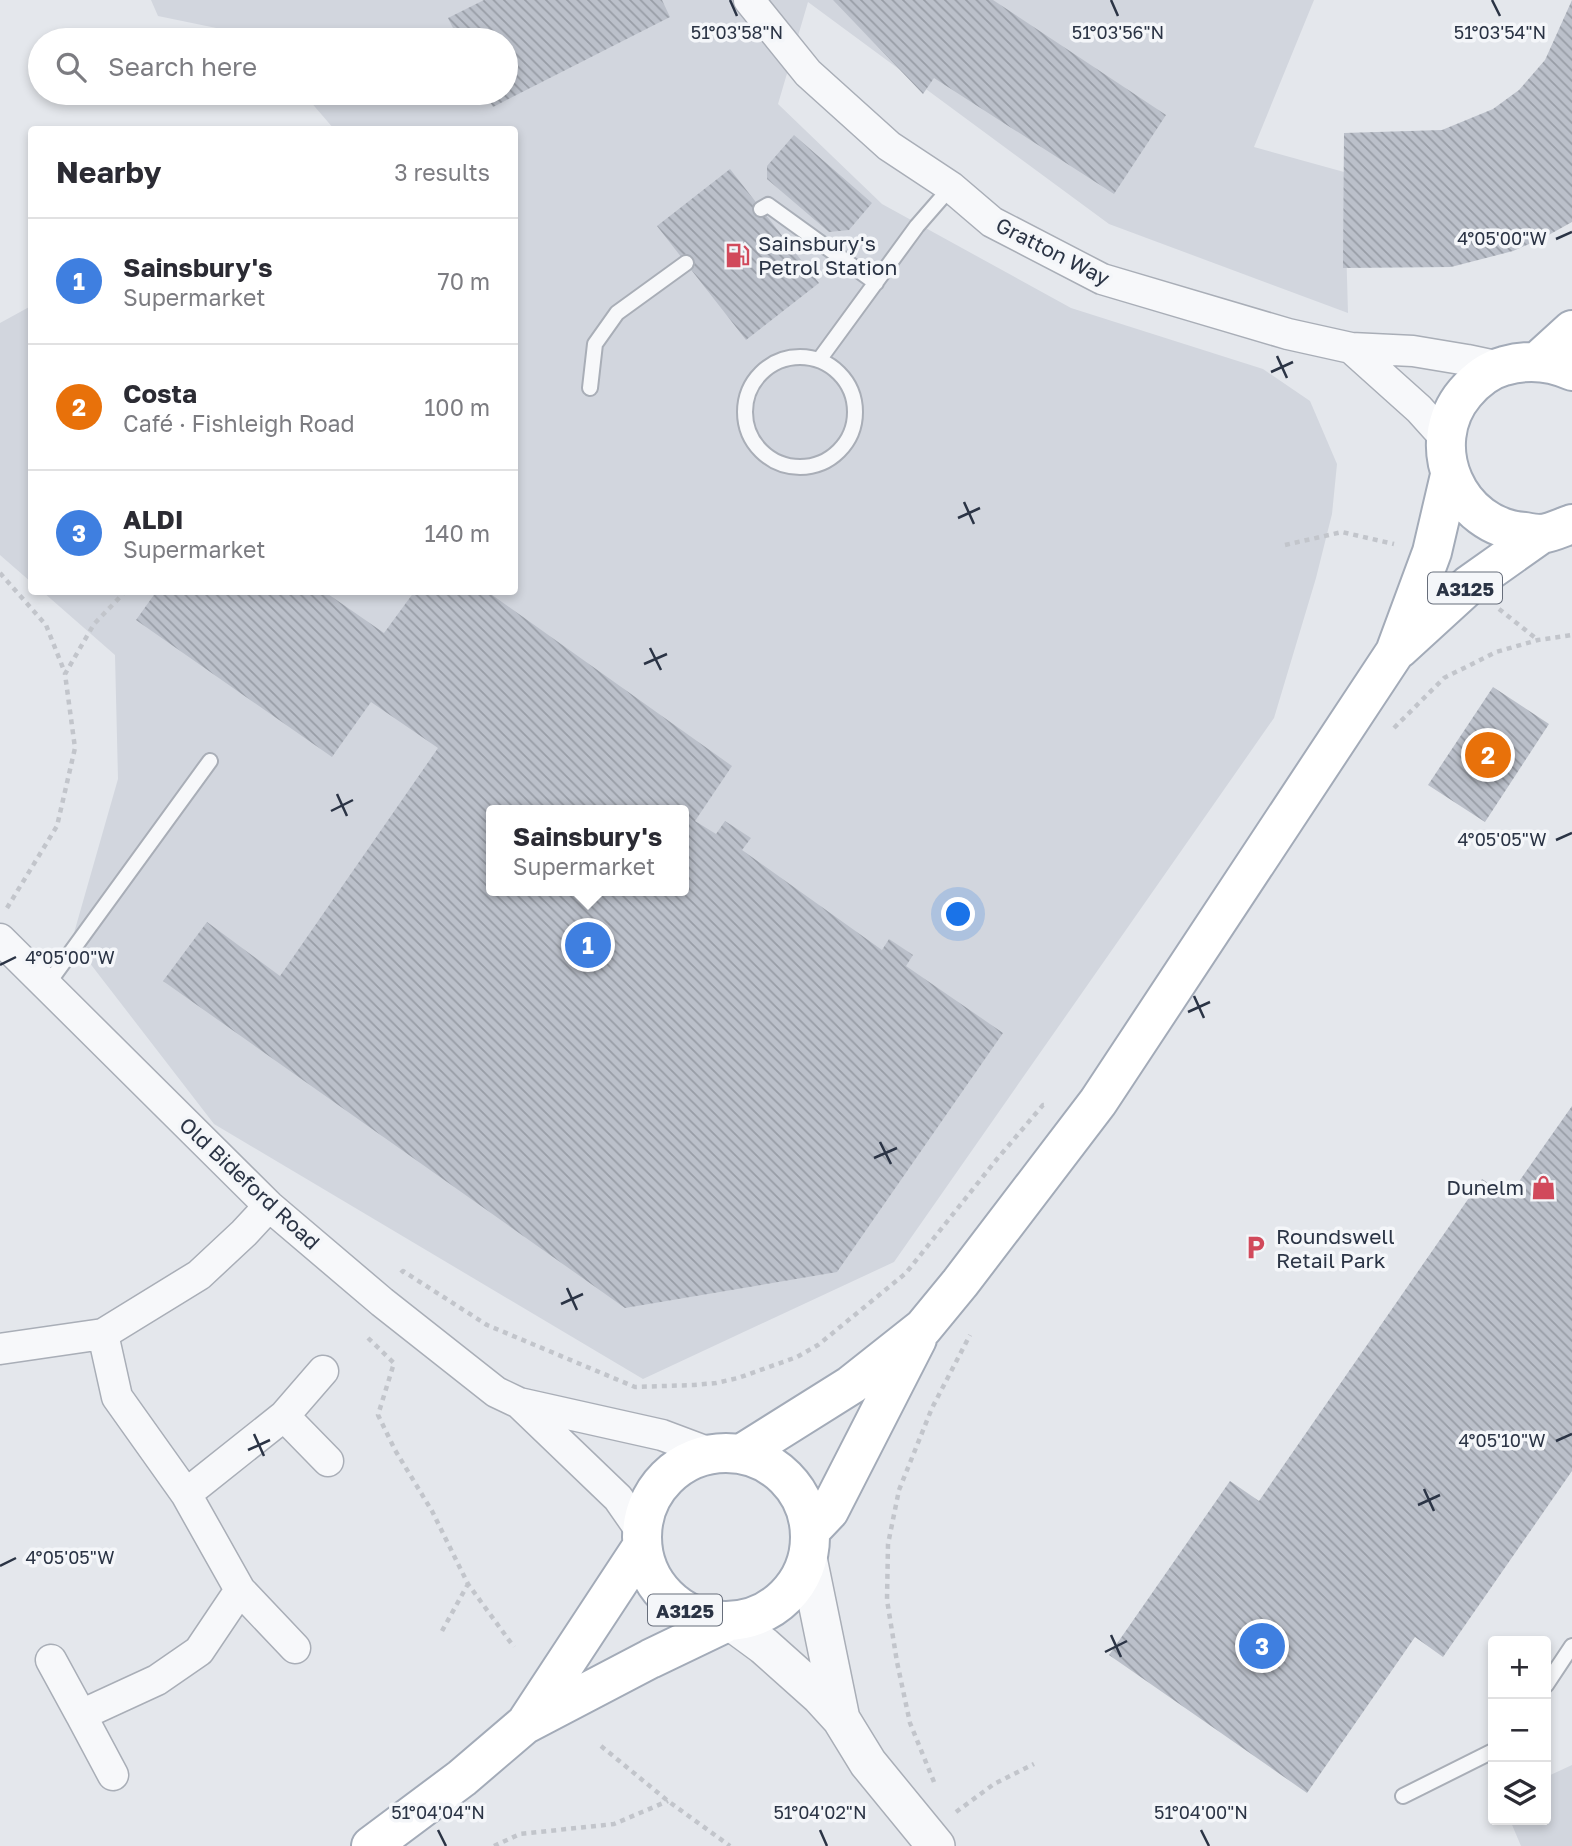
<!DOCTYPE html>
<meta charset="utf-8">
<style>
:root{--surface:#fff;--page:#f2f2f3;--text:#2b2b33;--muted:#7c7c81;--line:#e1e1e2;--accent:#d1495b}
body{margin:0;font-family:"Golos Text",sans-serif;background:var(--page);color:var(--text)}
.controls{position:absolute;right:21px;bottom:21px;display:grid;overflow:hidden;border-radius:7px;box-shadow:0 4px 10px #0003}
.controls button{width:63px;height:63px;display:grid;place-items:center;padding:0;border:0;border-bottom:2px solid var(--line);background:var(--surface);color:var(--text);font:35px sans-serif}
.you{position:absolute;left:959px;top:915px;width:24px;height:24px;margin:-18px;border:5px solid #fff;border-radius:50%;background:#1a73e8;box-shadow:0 0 0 10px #1a73e833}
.badge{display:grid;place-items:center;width:46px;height:46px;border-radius:50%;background:var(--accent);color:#fff;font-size:23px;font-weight:700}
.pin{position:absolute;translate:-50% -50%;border:4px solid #fff;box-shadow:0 2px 7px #0006}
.popup{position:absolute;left:486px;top:805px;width:203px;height:91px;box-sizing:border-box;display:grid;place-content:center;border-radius:7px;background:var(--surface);filter:drop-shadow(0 2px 5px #0005);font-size:23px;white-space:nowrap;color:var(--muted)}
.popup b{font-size:26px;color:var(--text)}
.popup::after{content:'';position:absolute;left:50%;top:100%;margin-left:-14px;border:14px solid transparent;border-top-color:var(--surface)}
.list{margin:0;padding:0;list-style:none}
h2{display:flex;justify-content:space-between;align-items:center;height:91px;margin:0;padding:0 28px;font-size:30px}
h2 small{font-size:23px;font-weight:400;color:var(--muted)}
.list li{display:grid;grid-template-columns:46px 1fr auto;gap:21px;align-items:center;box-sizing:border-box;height:126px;padding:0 28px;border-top:2px solid var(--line)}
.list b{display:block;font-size:26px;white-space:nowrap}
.list p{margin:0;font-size:23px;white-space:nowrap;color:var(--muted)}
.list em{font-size:23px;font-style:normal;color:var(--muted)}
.icon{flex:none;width:38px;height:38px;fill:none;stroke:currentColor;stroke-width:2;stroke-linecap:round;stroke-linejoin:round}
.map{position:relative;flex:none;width:1572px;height:1846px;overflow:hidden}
.search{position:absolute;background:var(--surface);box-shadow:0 4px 10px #0003;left:28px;top:28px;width:490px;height:77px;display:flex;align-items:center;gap:18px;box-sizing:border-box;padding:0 24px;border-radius:38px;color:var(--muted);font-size:26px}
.panel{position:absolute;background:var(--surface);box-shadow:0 4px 10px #0003;left:28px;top:126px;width:490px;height:469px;border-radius:7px}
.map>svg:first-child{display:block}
.built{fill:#d2d6de;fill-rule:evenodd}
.building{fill:url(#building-back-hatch);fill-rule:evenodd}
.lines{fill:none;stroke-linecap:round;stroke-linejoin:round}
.service-casing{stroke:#a9aeb7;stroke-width:18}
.minor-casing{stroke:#a9aeb7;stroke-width:33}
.tertiary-casing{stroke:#a9aeb7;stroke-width:40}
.primary-casing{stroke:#a3abb8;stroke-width:42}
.path{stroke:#c2c5cb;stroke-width:4.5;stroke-dasharray:5 5;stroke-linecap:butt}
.service{stroke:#f7f8fa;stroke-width:14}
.minor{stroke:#f7f8fa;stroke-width:30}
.tertiary{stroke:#f7f8fa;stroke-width:37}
.primary{stroke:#fff;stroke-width:38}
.ticks{fill:none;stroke:#2b3445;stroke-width:2.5}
.labels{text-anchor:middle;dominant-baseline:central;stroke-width:7;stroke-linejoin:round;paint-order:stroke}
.shield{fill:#f4f6f9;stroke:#676e7b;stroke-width:2}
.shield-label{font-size:19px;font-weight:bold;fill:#2b3445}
.poi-label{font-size:21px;fill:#2b3445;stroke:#f4f6f9;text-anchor:start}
.street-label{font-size:21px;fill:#2b3445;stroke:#f4f6f9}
.ticks-label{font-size:18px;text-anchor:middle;fill:#2b3445;stroke:#f4f6f9;stroke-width:7;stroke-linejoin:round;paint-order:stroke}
</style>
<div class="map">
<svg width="1572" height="1846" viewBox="0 0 1572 1846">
<defs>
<pattern id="building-back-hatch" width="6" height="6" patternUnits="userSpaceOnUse" patternTransform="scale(1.75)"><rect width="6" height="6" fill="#bbc0ca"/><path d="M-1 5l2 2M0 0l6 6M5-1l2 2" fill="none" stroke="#989da6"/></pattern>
</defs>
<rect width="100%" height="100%" fill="#e4e7ec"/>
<!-- built -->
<path class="built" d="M 151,0 L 1314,0 L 1254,147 L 1344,172 L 1348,313 L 1109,224 L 808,2 L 778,104 L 882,204 L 1071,308 L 1263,369 L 1310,401 L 1337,464 L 1332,514 L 1316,578 L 1274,718 L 894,1262 L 643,1379 L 214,1124 L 72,940 L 118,779 L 115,655 L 43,592 L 514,592 L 514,130 L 334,129 L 303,93 L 506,93 L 506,40 L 259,40 L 255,36 L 158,16 ZM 492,810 L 684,810 L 684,891 L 492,891 Z
M 31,306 L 31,582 L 0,555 L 0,323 Z
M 1572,1765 L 1572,1846 L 1521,1846 L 1510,1820 L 1546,1820 L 1546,1777 Z"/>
<!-- building -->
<path class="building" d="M 484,0 L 662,0 L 670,17 L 493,107 L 485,93 L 506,93 L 506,40 L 459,40 L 448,18 Z
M 833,0 L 993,0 L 1166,115 L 1114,194 L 934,78 L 923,94 Z
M 1572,0 L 1572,222 L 1545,237 L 1513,251 L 1451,267 L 1343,268 L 1344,133 L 1442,130 L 1493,109 L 1519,90 L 1545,60 Z
M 794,135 L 872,203 L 849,230 L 829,232 L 767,179 L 767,166 Z
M 730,169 L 819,283 L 746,340 L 657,226 Z
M 156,592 L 325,592 L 384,633 L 414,592 L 488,592 L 732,766 L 695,821 L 716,834 L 725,821 L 751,838 L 742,850 L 882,950 L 889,939 L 913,955 L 906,966 L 1003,1033 L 837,1272 L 625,1308 L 163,981 L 207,922 L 280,976 L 438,748 L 371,702 L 332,757 L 136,620 ZM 492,810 L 684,810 L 684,891 L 492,891 Z
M 1493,687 L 1549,724 L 1485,822 L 1428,785 Z
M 1572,1106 L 1572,1471 L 1443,1657 L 1415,1637 L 1307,1793 L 1109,1655 L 1230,1481 L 1259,1501 L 1482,1179 L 1508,1197 Z"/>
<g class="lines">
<defs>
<path id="service" d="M 761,209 L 768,205 L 876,283
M745 412a55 55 0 1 1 110 0a55 55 0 1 1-110 0Z
M 819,360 L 917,226 L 951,187
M 590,388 L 595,344 L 617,313 L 686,263
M 47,985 L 210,761
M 1546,1685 L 1572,1646
M 1403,1796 L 1493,1751"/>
<path id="minor" d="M 749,0 L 808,73 L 889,146 L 951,187 L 992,222 L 1102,279 L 1288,334 L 1351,348 L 1413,351 L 1467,360 L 1500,367
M 1351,348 L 1419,409 L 1446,439
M 0,939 L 269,1206 L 382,1302 L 496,1392 L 519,1403 L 662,1435 L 710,1453
M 103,1334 L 117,1397 L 186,1494 L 240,1590 L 295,1648
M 0,1349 L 103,1334 L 199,1275 L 244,1233 L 269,1206
M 519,1403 L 618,1498 L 641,1531
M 284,1416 L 328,1461
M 186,1494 L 284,1416 L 323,1371
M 51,1660 L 81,1715
M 113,1775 L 81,1715 L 157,1680 L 199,1651 L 240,1590"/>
<path id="tertiary" d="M 808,1558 L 841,1719
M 730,1621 L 764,1646 L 820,1696 L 841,1719 L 868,1763 L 936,1846"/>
<path id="primary" d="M 1538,361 L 1572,330
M 1572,371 C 1550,361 1528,359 1504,366 C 1489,370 1476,380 1465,393 C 1421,445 1458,528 1525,532 C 1530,533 1536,534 1541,534 C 1551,533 1563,527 1572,524
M 1399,649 L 1469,585 L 1541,534
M642 1537a84 84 0 1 1 168 0a84 84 0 1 1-168 0Z
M 741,1454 L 851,1385 L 923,1328 L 960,1283 L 1098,1102 L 1395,652 L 1432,552 L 1450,475
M 810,1531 L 829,1511 L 917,1339
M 528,1720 L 641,1548
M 371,1846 L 462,1778 L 524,1725 L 650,1659 L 725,1623"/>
</defs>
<!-- service casing -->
<use href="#service" class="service-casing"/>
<!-- minor casing -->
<use href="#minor" class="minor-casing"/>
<!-- tertiary casing -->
<use href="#tertiary" class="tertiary-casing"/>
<!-- primary casing -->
<use href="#primary" class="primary-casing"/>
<!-- path -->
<path class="path" d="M 1285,545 L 1342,532 L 1394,544
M 0,573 L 46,625 L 65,673
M 1499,609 L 1538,640
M 1394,728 L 1444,678 L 1496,652 L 1538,640 L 1572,635
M 7,908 L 57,826 L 75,748 L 65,674 L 94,624 L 123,594
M 401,1273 L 403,1271 L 487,1325 L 635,1387 L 694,1385 L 716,1383 L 738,1378 L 797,1357 L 818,1345 L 906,1273 L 997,1159 L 1043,1105 L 1047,1105
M 368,1338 L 394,1363 L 378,1415 L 395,1450 L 432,1511 L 468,1584 L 514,1647
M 442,1631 L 468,1584
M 601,1746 L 668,1801 L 730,1846
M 934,1782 L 910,1723 L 897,1662 L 887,1600 L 888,1544 L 899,1490 L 932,1408 L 970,1335
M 956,1812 L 994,1784 L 1034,1764
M 494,1846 L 520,1834 L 614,1824 L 668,1801"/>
<!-- service -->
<use href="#service" class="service"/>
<!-- minor -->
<use href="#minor" class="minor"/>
<!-- tertiary -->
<use href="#tertiary" class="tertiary"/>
<!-- primary -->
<use href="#primary" class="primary"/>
</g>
<!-- ticks -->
<path class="ticks" d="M 730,0 L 737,16M 1111,0 L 1118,16M 1492,0 L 1500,16M 1556,239 L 1572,232M 1277,356 L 1287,378M 1271,372 L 1293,362M 964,502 L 974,524M 958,518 L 980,508M 650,648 L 661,670M 644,664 L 667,654M 337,794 L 347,816M 331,811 L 353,800M 1556,840 L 1572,833M 0,965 L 16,957M 1194,996 L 1204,1018M 1188,1012 L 1210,1002M 880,1142 L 891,1164M 874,1158 L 897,1148M 567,1288 L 577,1310M 561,1304 L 583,1294M 254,1434 L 264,1456M 1556,1441 L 1572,1434M 248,1450 L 270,1440M 1424,1489 L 1434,1511M 1418,1505 L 1440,1495M 0,1566 L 16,1558M 1111,1635 L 1121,1657M 1105,1652 L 1127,1641M 438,1830 L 446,1846M 820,1830 L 827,1846M 1201,1830 L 1209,1846"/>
<!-- icons -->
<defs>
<symbol id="fuel-bare" viewBox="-9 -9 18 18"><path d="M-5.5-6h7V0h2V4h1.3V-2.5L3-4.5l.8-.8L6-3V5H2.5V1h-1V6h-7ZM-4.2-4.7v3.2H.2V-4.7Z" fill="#d1495b" stroke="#f4f6f9" stroke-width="2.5" paint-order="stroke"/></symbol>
<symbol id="shop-bare" viewBox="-9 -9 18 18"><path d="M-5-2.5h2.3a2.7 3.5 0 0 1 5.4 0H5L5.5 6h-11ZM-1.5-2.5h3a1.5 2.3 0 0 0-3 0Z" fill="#d1495b" stroke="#f4f6f9" stroke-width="2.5" paint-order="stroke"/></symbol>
<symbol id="parking-bare" viewBox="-9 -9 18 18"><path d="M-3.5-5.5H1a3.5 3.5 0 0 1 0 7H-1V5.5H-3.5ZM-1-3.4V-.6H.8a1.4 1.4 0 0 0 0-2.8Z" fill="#d1495b" stroke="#f4f6f9" stroke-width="2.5" paint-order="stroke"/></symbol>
</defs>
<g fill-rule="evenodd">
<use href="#fuel-bare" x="720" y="238" width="35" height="35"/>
<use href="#shop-bare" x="1526" y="1170" width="35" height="35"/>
<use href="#parking-bare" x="1238" y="1230" width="35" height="35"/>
</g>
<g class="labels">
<!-- shield labels -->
<g class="shield">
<rect x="1428" y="572.5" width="74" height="31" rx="5"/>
<rect x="648" y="1594.5" width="74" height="31" rx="5"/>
</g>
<g class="shield-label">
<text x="1465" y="588">A3125</text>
<text x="685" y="1610">A3125</text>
</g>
<!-- poi labels -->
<g class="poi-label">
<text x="758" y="243">Sainsbury's<tspan x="758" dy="24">Petrol Station</tspan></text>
<text x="1524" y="1187" text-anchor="end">Dunelm</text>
<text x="1276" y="1236">Roundswell<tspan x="1276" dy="24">Retail Park</tspan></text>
</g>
<!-- street labels -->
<g class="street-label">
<text transform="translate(1053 251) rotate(27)">Gratton Way</text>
<text transform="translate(250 1183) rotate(43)">Old Bideford Road</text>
</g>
</g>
<g class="ticks-label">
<text x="737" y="39">51°03'58"N</text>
<text x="1118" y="39">51°03'56"N</text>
<text x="1500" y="39">51°03'54"N</text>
<text x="1502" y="245">4°05'00"W</text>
<text x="1502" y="846">4°05'05"W</text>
<text x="70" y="964">4°05'00"W</text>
<text x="1502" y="1447">4°05'10"W</text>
<text x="70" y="1564">4°05'05"W</text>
<text x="438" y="1819">51°04'04"N</text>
<text x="820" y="1819">51°04'02"N</text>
<text x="1201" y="1819">51°04'00"N</text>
</g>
</svg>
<div class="controls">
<button>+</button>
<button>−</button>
<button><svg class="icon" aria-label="layers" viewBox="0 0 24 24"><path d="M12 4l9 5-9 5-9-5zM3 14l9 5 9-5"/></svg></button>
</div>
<div class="you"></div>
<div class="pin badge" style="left:588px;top:945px;background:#3f7fe0">1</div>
<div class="popup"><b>Sainsbury's</b>Supermarket</div>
<div class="pin badge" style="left:1488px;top:755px;background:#e8710a">2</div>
<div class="pin badge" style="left:1262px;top:1646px;background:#3f7fe0">3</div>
<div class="search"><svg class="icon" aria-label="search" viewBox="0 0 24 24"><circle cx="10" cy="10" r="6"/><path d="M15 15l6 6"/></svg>Search here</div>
<section class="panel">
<h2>Nearby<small>3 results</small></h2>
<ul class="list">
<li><span class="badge" style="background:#3f7fe0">1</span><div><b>Sainsbury's</b><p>Supermarket</p></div><em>70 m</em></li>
<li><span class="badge" style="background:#e8710a">2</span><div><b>Costa</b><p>Café · Fishleigh Road</p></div><em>100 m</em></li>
<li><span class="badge" style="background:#3f7fe0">3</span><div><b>ALDI</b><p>Supermarket</p></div><em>140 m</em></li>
</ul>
</section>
</div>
